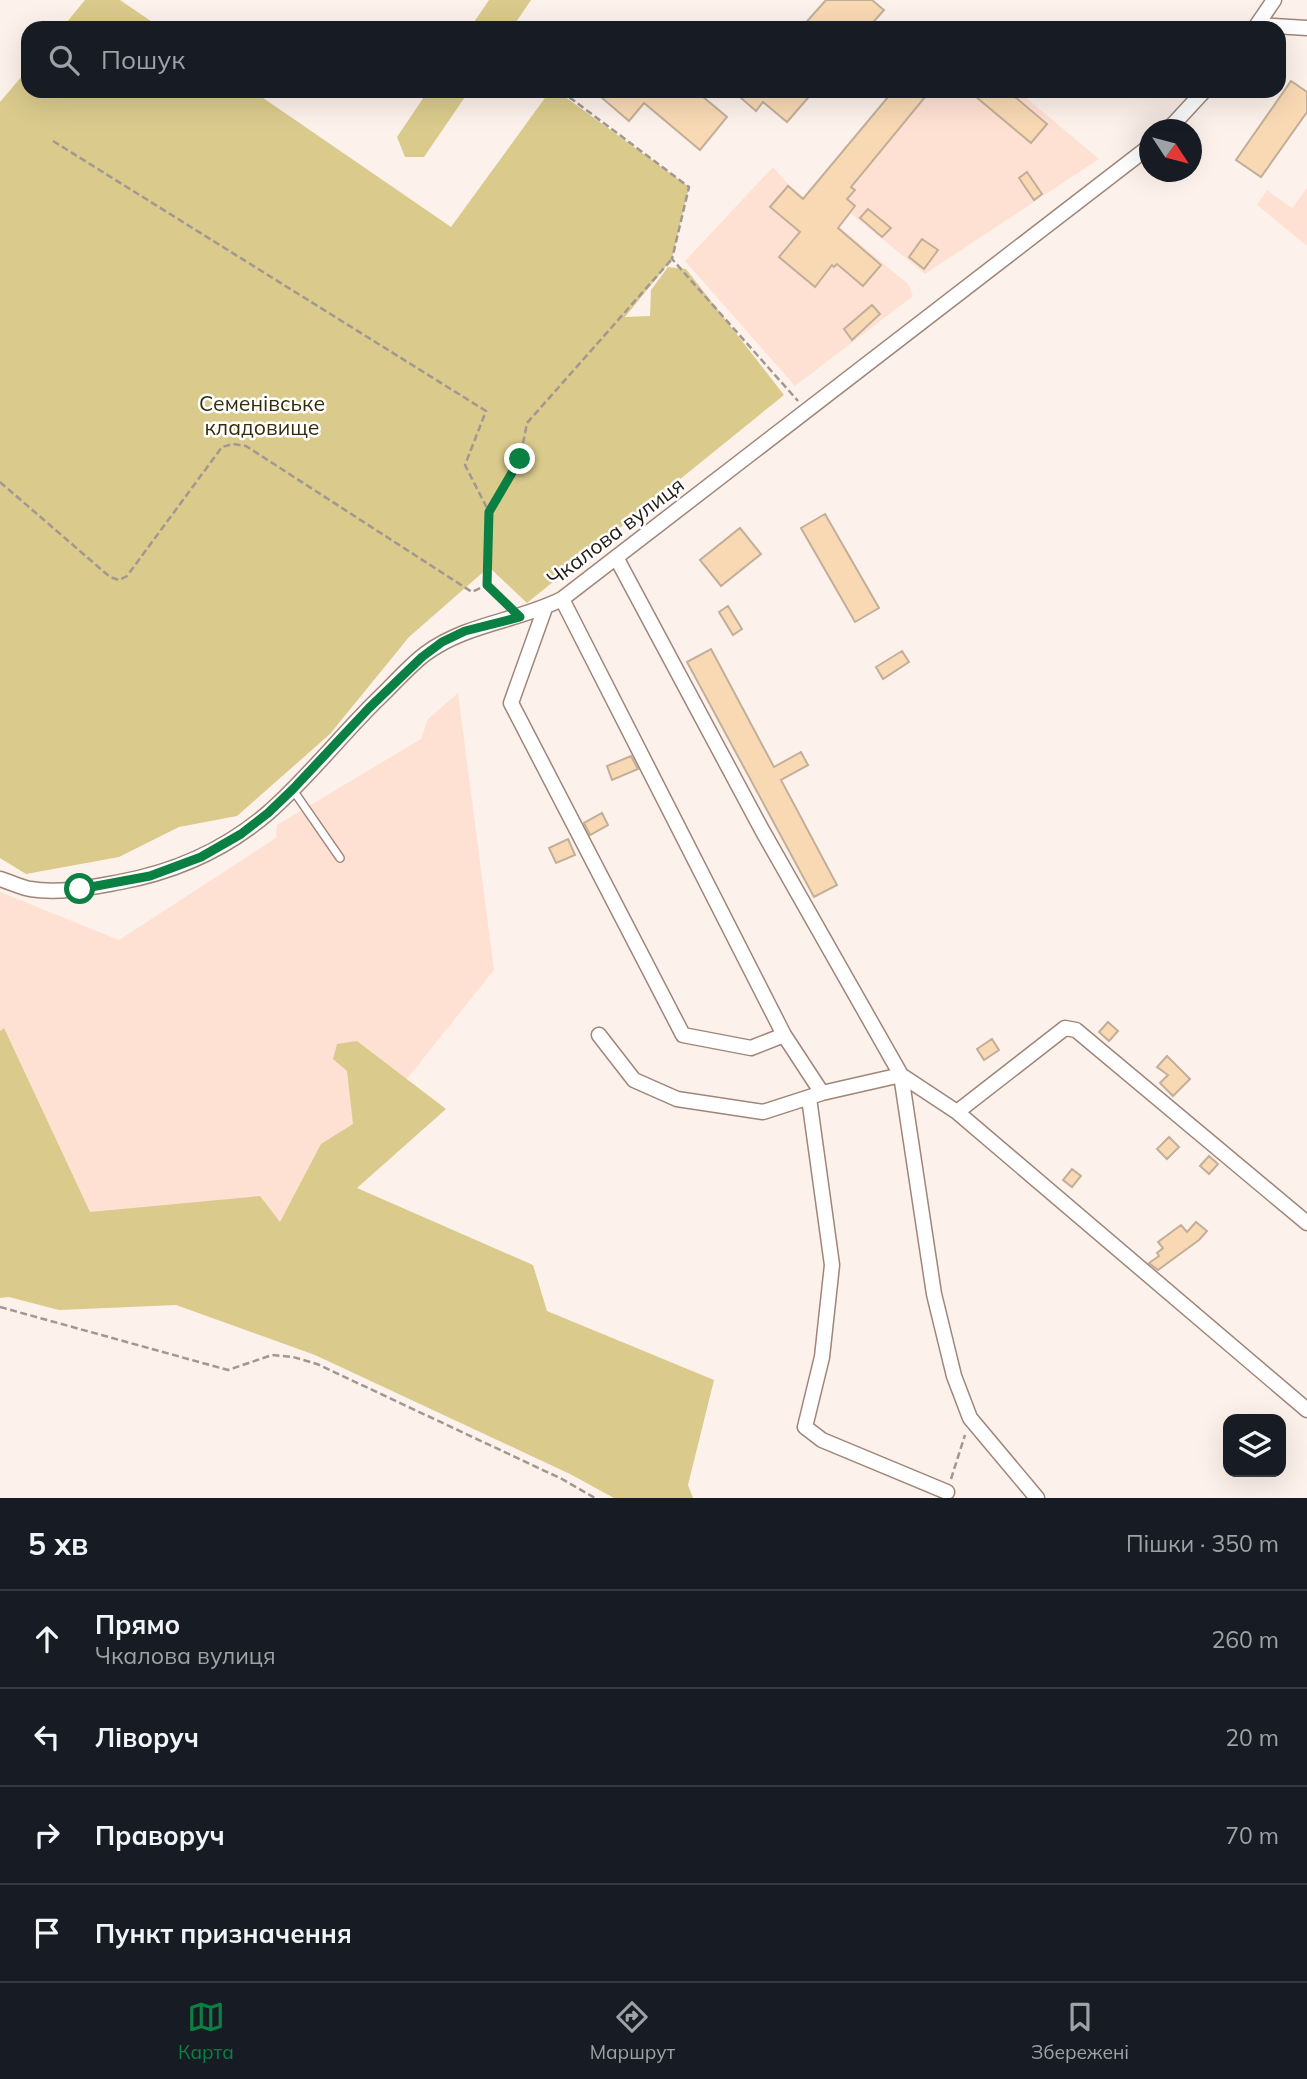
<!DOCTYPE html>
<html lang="uk">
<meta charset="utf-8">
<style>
:root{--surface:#171b24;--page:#20242c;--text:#f1f3f6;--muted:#9ea1a6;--line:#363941;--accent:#0b8043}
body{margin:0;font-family:Mulish,sans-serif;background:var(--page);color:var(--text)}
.controls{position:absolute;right:21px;bottom:21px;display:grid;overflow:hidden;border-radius:14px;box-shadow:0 7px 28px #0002}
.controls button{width:63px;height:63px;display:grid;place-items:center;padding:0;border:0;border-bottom:2px solid var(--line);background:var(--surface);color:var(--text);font:35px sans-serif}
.compass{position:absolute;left:1139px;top:119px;width:63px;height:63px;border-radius:50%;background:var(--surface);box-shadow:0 7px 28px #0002;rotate:126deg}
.stop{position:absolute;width:21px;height:21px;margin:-16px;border:5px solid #0b8043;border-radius:50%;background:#fff}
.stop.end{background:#0b8043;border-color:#fff;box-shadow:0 2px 7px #0008}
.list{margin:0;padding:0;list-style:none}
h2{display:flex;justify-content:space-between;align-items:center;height:91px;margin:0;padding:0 28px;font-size:30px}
h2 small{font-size:23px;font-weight:400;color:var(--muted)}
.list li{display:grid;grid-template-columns:46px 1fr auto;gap:21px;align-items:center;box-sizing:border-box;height:98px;padding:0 28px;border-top:2px solid var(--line)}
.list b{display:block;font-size:26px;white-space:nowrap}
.list p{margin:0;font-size:23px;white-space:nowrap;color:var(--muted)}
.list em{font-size:23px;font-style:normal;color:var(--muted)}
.icon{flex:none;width:38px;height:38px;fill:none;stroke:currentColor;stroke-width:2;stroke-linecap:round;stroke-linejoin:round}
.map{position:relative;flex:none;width:1307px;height:1498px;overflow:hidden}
.search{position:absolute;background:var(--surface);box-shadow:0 7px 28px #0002;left:21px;right:21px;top:21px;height:77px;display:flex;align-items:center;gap:18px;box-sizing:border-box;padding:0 24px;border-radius:21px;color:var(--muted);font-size:26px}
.sheet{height:483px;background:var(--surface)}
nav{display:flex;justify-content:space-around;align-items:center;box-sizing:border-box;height:98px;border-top:2px solid var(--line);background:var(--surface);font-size:19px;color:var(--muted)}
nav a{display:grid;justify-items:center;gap:4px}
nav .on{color:var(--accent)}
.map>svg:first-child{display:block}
.built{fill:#ffe1d3}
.green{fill:#daca8c}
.building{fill:#f9d9b4;stroke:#c2af99;stroke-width:2}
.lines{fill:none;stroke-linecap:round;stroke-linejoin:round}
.service-casing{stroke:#a08579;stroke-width:10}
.minor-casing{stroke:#a08579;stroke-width:17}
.path{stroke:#a29791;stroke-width:2.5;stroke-dasharray:7 3.5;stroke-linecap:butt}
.service{stroke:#fff;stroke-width:7}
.minor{stroke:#fff;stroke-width:14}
.route{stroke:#0b8043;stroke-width:9}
.labels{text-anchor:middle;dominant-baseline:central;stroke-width:5;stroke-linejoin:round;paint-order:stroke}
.park-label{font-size:21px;fill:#352d09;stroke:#fff}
.street-label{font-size:21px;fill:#241914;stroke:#fff}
</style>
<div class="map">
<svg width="1307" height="1498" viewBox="0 0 1307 1498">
<rect width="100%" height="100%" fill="#fdf1eb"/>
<!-- built -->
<path class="built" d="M 893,91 L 1018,91 L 1099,159 L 925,274 L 815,184 Z
M 773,167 L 789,185 L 908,284 L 913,296 L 795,386 L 685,261 Z
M 1307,188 L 1307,246 L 1257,205 L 1267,190 L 1292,208 Z
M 458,693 L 494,970 L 271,1249 L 83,1258 L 4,1029 L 0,1031 L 0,892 L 119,940 L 276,838 L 277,825 L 421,739 L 428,719 Z"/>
<!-- green -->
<path class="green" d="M 85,0 L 120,0 L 161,28 L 62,28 Z
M 489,0 L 531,0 L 512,28 L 470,28 Z
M 28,69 L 28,91 L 253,91 L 451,227 L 550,91 L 557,91 L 689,187 L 672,259 L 625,317 L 650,316 L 651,290 L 668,267 L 686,269 L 784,395 L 527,603 L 489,567 L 409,637 L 330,734 L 237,816 L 179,827 L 119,857 L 26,874 L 0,858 L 0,102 Z
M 428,91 L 469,91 L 424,157 L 405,157 L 397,137 Z
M 4,1028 L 90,1212 L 260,1196 L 280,1222 L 321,1144 L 353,1124 L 347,1071 L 333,1059 L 337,1044 L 357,1041 L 446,1109 L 357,1188 L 533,1265 L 547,1311 L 714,1380 L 688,1485 L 693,1498 L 614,1498 L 570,1474 L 315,1355 L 176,1305 L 59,1310 L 9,1297 L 0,1298 L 0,1031 Z"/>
<!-- building -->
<path class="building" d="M 826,0 L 872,0 L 884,10 L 868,28 L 801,28 Z
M 1291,81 L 1307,92 L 1307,112 L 1261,177 L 1236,160 Z
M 594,91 L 696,91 L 727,117 L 700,150 L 644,103 L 629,121 Z
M 747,91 L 814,91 L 787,122 L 763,102 L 756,111 L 741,98 Z
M 893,91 L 930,91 L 851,187 L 855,190 L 847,199 L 855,206 L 838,228 L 881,265 L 863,286 L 837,264 L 834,267 L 832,265 L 815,287 L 779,257 L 800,232 L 770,207 L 788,186 L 803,199 Z
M 969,91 L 1008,91 L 1047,124 L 1031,143 Z
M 1027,172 L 1042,194 L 1034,200 L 1019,178 Z
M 868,209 L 891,228 L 882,237 L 860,218 Z
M 922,239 L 938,250 L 924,269 L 909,257 Z
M 872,305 L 880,314 L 852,340 L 844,329 Z
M 825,514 L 879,608 L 855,622 L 801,528 Z
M 740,528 L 761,554 L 721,586 L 700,560 Z
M 728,606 L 742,629 L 733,635 L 719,612 Z
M 711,649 L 774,767 L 801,752 L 808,765 L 781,780 L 837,885 L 814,897 L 687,662 Z
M 902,651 L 909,662 L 883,679 L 876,667 Z
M 631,756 L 638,769 L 612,780 L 607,766 Z
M 602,813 L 608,825 L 590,835 L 584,823 Z
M 568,839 L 575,855 L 556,863 L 549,848 Z
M 1108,1022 L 1118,1031 L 1109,1041 L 1099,1032 Z
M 992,1039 L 999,1050 L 984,1060 L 977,1049 Z
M 1167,1056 L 1190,1079 L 1173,1096 L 1160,1083 L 1168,1075 L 1157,1067 Z
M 1169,1137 L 1179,1147 L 1167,1159 L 1157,1149 Z
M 1209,1156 L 1218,1164 L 1209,1174 L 1200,1166 Z
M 1072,1169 L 1081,1176 L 1072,1187 L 1063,1180 Z
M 1196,1222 L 1207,1231 L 1199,1240 L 1158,1270 L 1149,1263 L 1159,1256 L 1157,1253 L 1163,1248 L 1158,1242 L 1181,1225 L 1187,1232 Z"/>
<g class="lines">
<defs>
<path id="service" d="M 293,790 L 340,858"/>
<path id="minor" d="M 1257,25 L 1307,28
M 1255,28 L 1274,0
M 1168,130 L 1204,91
M 617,559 L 762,830 L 901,1075 L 957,1112 L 1307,1410
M 562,599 L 784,1035 L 822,1093
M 545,608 L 511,703 L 683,1035 L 751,1048 L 784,1035
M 0,879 C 10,882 20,887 30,889 C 60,894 92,887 120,882 C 174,872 226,849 268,813 C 308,778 341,735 379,698 C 394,684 408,667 425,654 C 467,623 516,622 562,599 L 1150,146
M 599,1035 L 634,1080 L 677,1099 L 763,1112 L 822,1093 L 901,1075 L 934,1294 L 954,1376 L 970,1418 L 1037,1498
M 809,1098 L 832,1265 L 822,1357 L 805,1427 L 822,1440 L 947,1492
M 957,1112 L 1065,1028 L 1076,1030 L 1307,1223"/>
</defs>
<!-- service casing -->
<use href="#service" class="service-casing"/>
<!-- minor casing -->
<use href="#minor" class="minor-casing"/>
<!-- path -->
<path class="path" d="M 561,91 L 689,187 L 672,259 L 798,401
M 53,141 L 486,411 L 465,465 L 489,512
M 0,482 L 110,577 L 119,580 L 127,576 L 222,447 L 233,444 L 246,446 L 472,592 L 487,585
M 507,605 L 487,585 L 489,512 L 520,459 L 527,423 L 672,259
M 0,1307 L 228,1370 L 272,1355 L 293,1357 L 317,1364 L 562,1479 L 595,1498
M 951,1479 L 965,1435"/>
<!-- service -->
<use href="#service" class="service"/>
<!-- minor -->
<use href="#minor" class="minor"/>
</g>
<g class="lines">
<!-- route -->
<path class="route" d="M 80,889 L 150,876 L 201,857 L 241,834 L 268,813 L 293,789 L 369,708 L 422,657 L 442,642 L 465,631 L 520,617 L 487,585 L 489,512 L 520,459"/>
</g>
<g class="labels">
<!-- park labels -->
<g class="park-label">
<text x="262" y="403">Семенівське<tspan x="262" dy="24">кладовище</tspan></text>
</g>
<!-- street labels -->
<g class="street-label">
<text transform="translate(615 531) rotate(-37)">Чкалова вулиця</text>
</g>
</g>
</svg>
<div class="controls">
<button><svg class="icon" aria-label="layers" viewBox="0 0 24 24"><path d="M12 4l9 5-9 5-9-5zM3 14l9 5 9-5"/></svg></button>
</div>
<svg class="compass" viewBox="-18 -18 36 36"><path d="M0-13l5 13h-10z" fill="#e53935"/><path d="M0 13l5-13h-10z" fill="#9ea1a6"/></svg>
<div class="stop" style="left:80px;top:889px"></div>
<div class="stop end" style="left:520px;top:459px"></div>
<div class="search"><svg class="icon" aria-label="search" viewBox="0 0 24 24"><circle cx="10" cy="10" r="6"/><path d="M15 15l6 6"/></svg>Пошук</div>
</div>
<section class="sheet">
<h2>5 хв<small>Пішки · 350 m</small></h2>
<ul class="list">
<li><svg class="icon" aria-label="ahead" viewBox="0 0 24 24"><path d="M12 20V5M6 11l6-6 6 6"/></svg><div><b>Прямо</b><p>Чкалова вулиця</p></div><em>260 m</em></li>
<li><svg class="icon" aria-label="left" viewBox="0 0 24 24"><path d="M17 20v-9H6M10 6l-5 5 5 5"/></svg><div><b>Ліворуч</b></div><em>20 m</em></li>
<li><svg class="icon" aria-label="right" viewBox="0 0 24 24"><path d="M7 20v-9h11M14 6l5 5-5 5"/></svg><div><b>Праворуч</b></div><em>70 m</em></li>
<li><svg class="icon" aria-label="arrive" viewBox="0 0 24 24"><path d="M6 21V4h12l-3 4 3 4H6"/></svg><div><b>Пункт призначення</b></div></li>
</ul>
</section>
<nav>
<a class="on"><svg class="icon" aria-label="map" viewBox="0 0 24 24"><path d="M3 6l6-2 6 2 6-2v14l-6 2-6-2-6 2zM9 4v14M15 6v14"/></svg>Карта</a>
<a><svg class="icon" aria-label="directions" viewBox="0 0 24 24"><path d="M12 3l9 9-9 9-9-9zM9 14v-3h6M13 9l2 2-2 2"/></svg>Маршрут</a>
<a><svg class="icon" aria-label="saved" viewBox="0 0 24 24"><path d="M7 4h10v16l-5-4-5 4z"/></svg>Збережені</a>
</nav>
